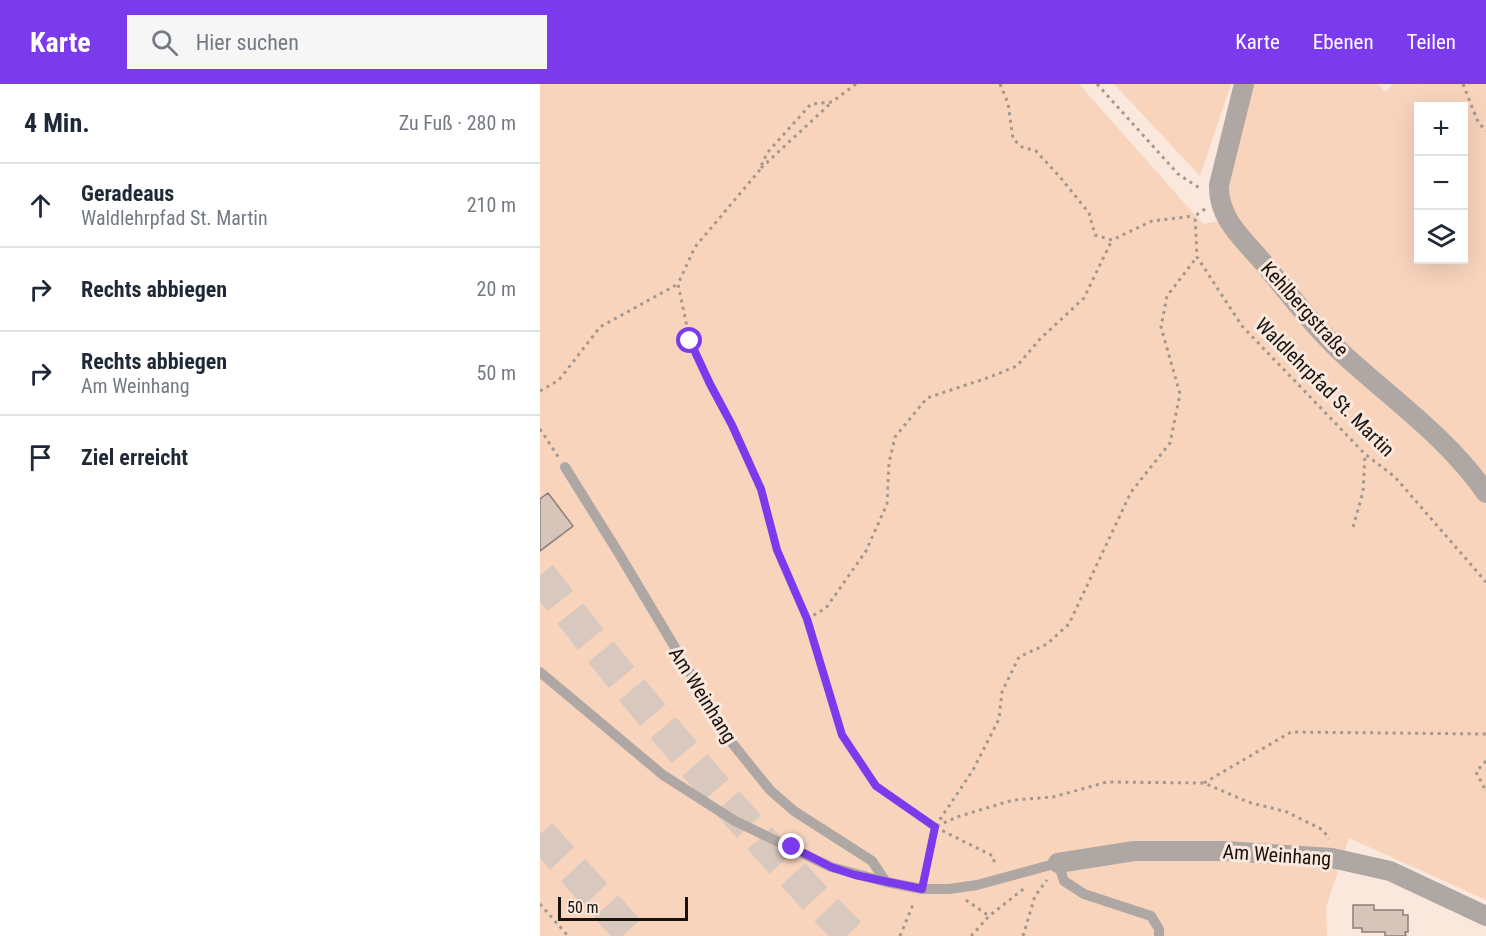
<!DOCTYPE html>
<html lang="de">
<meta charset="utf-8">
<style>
:root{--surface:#fff;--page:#f6f6f7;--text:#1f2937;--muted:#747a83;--line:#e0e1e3;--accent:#7c3aed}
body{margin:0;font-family:"Roboto Condensed",sans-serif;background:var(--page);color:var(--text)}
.controls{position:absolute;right:18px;top:18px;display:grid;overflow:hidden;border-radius:0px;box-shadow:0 6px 24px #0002}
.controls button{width:54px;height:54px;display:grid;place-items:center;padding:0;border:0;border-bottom:2px solid var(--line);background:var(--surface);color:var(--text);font:30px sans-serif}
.scale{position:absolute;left:18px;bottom:15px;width:130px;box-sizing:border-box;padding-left:6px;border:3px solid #19130f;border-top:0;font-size:16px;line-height:21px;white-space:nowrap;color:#19130f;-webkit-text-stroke:4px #fbe8dd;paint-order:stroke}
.stop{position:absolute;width:18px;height:18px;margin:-14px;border:4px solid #7c3aed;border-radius:50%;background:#fff}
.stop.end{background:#7c3aed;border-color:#fff;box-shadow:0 2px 6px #0008}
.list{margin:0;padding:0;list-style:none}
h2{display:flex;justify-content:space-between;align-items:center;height:78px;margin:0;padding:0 24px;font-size:26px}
h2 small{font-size:20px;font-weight:400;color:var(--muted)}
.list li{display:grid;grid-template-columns:39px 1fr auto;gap:18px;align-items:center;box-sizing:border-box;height:84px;padding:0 24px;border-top:2px solid var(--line)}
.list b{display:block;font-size:22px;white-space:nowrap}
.list p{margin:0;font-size:20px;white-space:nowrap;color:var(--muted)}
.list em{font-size:20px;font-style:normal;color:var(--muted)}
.icon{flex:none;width:33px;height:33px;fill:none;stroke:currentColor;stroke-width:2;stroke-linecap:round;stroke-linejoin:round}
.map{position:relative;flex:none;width:946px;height:852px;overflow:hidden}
header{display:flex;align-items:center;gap:36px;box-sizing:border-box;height:84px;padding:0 30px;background:var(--accent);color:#fff}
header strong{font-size:28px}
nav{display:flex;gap:33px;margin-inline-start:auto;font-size:21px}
.search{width:420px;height:54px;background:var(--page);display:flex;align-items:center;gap:15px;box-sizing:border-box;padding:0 21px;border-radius:0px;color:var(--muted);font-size:22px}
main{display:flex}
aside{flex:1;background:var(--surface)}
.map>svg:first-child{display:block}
.green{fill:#f8d4bd;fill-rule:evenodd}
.building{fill:#d7c5ba;stroke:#8f7e74;stroke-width:1.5}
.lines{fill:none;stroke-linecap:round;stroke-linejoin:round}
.motorway-tunnel{stroke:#d9c8be;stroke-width:33;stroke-dasharray:33 16;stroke-linecap:butt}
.path{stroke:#a5978e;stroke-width:3;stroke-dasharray:3 4.5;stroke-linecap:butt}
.service{stroke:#afa7a3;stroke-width:10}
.minor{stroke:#afa7a3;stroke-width:20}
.route{stroke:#7c3aed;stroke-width:8}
.labels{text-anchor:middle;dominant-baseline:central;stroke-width:6;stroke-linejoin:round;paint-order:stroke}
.street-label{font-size:20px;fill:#19130f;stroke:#fbe8dd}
</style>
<header>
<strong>Karte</strong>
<div class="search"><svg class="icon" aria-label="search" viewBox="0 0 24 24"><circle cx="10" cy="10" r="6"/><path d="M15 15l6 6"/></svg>Hier suchen</div>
<nav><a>Karte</a><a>Ebenen</a><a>Teilen</a></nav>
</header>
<main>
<aside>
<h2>4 Min.<small>Zu Fuß · 280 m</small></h2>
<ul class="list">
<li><svg class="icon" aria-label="ahead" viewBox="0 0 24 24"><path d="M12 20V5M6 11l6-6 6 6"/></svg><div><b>Geradeaus</b><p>Waldlehrpfad St. Martin</p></div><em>210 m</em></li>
<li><svg class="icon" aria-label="right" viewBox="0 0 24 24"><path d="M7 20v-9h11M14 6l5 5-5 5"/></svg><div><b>Rechts abbiegen</b></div><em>20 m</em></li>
<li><svg class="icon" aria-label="right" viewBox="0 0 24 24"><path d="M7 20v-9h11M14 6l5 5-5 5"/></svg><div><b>Rechts abbiegen</b><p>Am Weinhang</p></div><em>50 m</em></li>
<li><svg class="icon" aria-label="arrive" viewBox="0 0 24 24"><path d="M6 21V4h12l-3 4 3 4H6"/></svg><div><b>Ziel erreicht</b></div></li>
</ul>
</aside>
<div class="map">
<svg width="946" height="852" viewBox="0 0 946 852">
<rect width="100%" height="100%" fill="#fbe8dd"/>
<!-- green -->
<path class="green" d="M 0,0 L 539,0 L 663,140 L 679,137 L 808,285 L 845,320 L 913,377 L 946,421 L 946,816 L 809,754 L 786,823 L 787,852 L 0,852 Z
M 574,0 L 691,0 L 660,92 Z
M 713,0 L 837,0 L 846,8 L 853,0 L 946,0 L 946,397 L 839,295 L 770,223 L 694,130 L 689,115 L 688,94 ZM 878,22 L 924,22 L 924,176 L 878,176 Z"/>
<!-- building -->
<path class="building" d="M 8,409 L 33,442 L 0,467 L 0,415 Z
M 813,821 L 834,821 L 834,826 L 863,826 L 863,831 L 868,831 L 868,848 L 865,848 L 866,852 L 845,852 L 845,848 L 822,848 L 822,844 L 813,844 Z"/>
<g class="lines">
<!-- motorway-tunnel -->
<path class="motorway-tunnel" d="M 0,491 C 65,575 133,657 203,736 C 239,775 274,815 312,852
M 0,750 L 93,852"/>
<!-- path -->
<path class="path" d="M 316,0 L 292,18 L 271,20 L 227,69 L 219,87 L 155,163 L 138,200 L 150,257 L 170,300 L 192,341 L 221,405 L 237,466 L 267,535 L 302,651 L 336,702 L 395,743 L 453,772 L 455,782
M 460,0 L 468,19 L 473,55 L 482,63 L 496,67 L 520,93 L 549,129 L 555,151 L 572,156 L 612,137 L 654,132
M 557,0 L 638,90 L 661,105
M 923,0 L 938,38 L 946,47
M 221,84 L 291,19
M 665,125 L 655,132 L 657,173 L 702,242 L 825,370 L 855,393 L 946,498
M 0,307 L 19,296 L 60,243 L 138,200
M 0,345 L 19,374
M 813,443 L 823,408 L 825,370
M 267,535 L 286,524 L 326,467 L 347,420 L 349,379 L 355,353 L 387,314 L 450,293 L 477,282 L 500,255 L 544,214 L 572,156
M 946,677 L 936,688 L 946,707
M 664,699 L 751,648 L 946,650
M 397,742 L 417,733 L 473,716 L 513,713 L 567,698 L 664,699 L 708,718 L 747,728 L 783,746 L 789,755
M 384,793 L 395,743 L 433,686 L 459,635 L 462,608 L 479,573 L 507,560 L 529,540 L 591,408 L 630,359 L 640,310 L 621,243 L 627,212 L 657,173
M 426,816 L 449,832
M 0,820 L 28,852
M 360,852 L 374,818
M 431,852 L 449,832 L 486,803
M 483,852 L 495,812 L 507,796"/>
<!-- service -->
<path class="service" d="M 25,383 L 78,468 L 192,659 L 230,706 L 254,727 L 332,777 L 346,798
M 0,588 L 123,691 L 195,737 L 291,783 L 346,798 L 382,805 L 409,805 L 437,801 L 518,779 L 524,797 L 544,810 L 611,832 L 619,845 L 619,852"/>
<!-- minor -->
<path class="minor" d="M 704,0 L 679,101 C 678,134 702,154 722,177 C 748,209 773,242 803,270 C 852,315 908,354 946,409
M 518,779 L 594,767 L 685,767 L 792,774 L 850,787 L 946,832"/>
</g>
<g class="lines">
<!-- route -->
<path class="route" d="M 150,257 L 170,300 L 192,341 L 221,405 L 237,466 L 267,535 L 302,651 L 336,702 L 395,743 L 382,805 L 315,791 L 291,783 L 252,763"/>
</g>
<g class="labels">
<!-- street labels -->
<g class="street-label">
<text transform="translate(765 225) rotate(48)">Kehlbergstraße</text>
<text transform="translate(785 303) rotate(45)">Waldlehrpfad St. Martin</text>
<text transform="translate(163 611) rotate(58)">Am Weinhang</text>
<text transform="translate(737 771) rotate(4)">Am Weinhang</text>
</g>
</g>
</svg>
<div class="controls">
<button>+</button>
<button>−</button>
<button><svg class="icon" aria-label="layers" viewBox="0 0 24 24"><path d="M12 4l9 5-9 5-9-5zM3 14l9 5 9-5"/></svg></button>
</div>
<div class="scale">50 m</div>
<div class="stop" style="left:150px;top:257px"></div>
<div class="stop end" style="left:252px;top:763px"></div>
</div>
</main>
